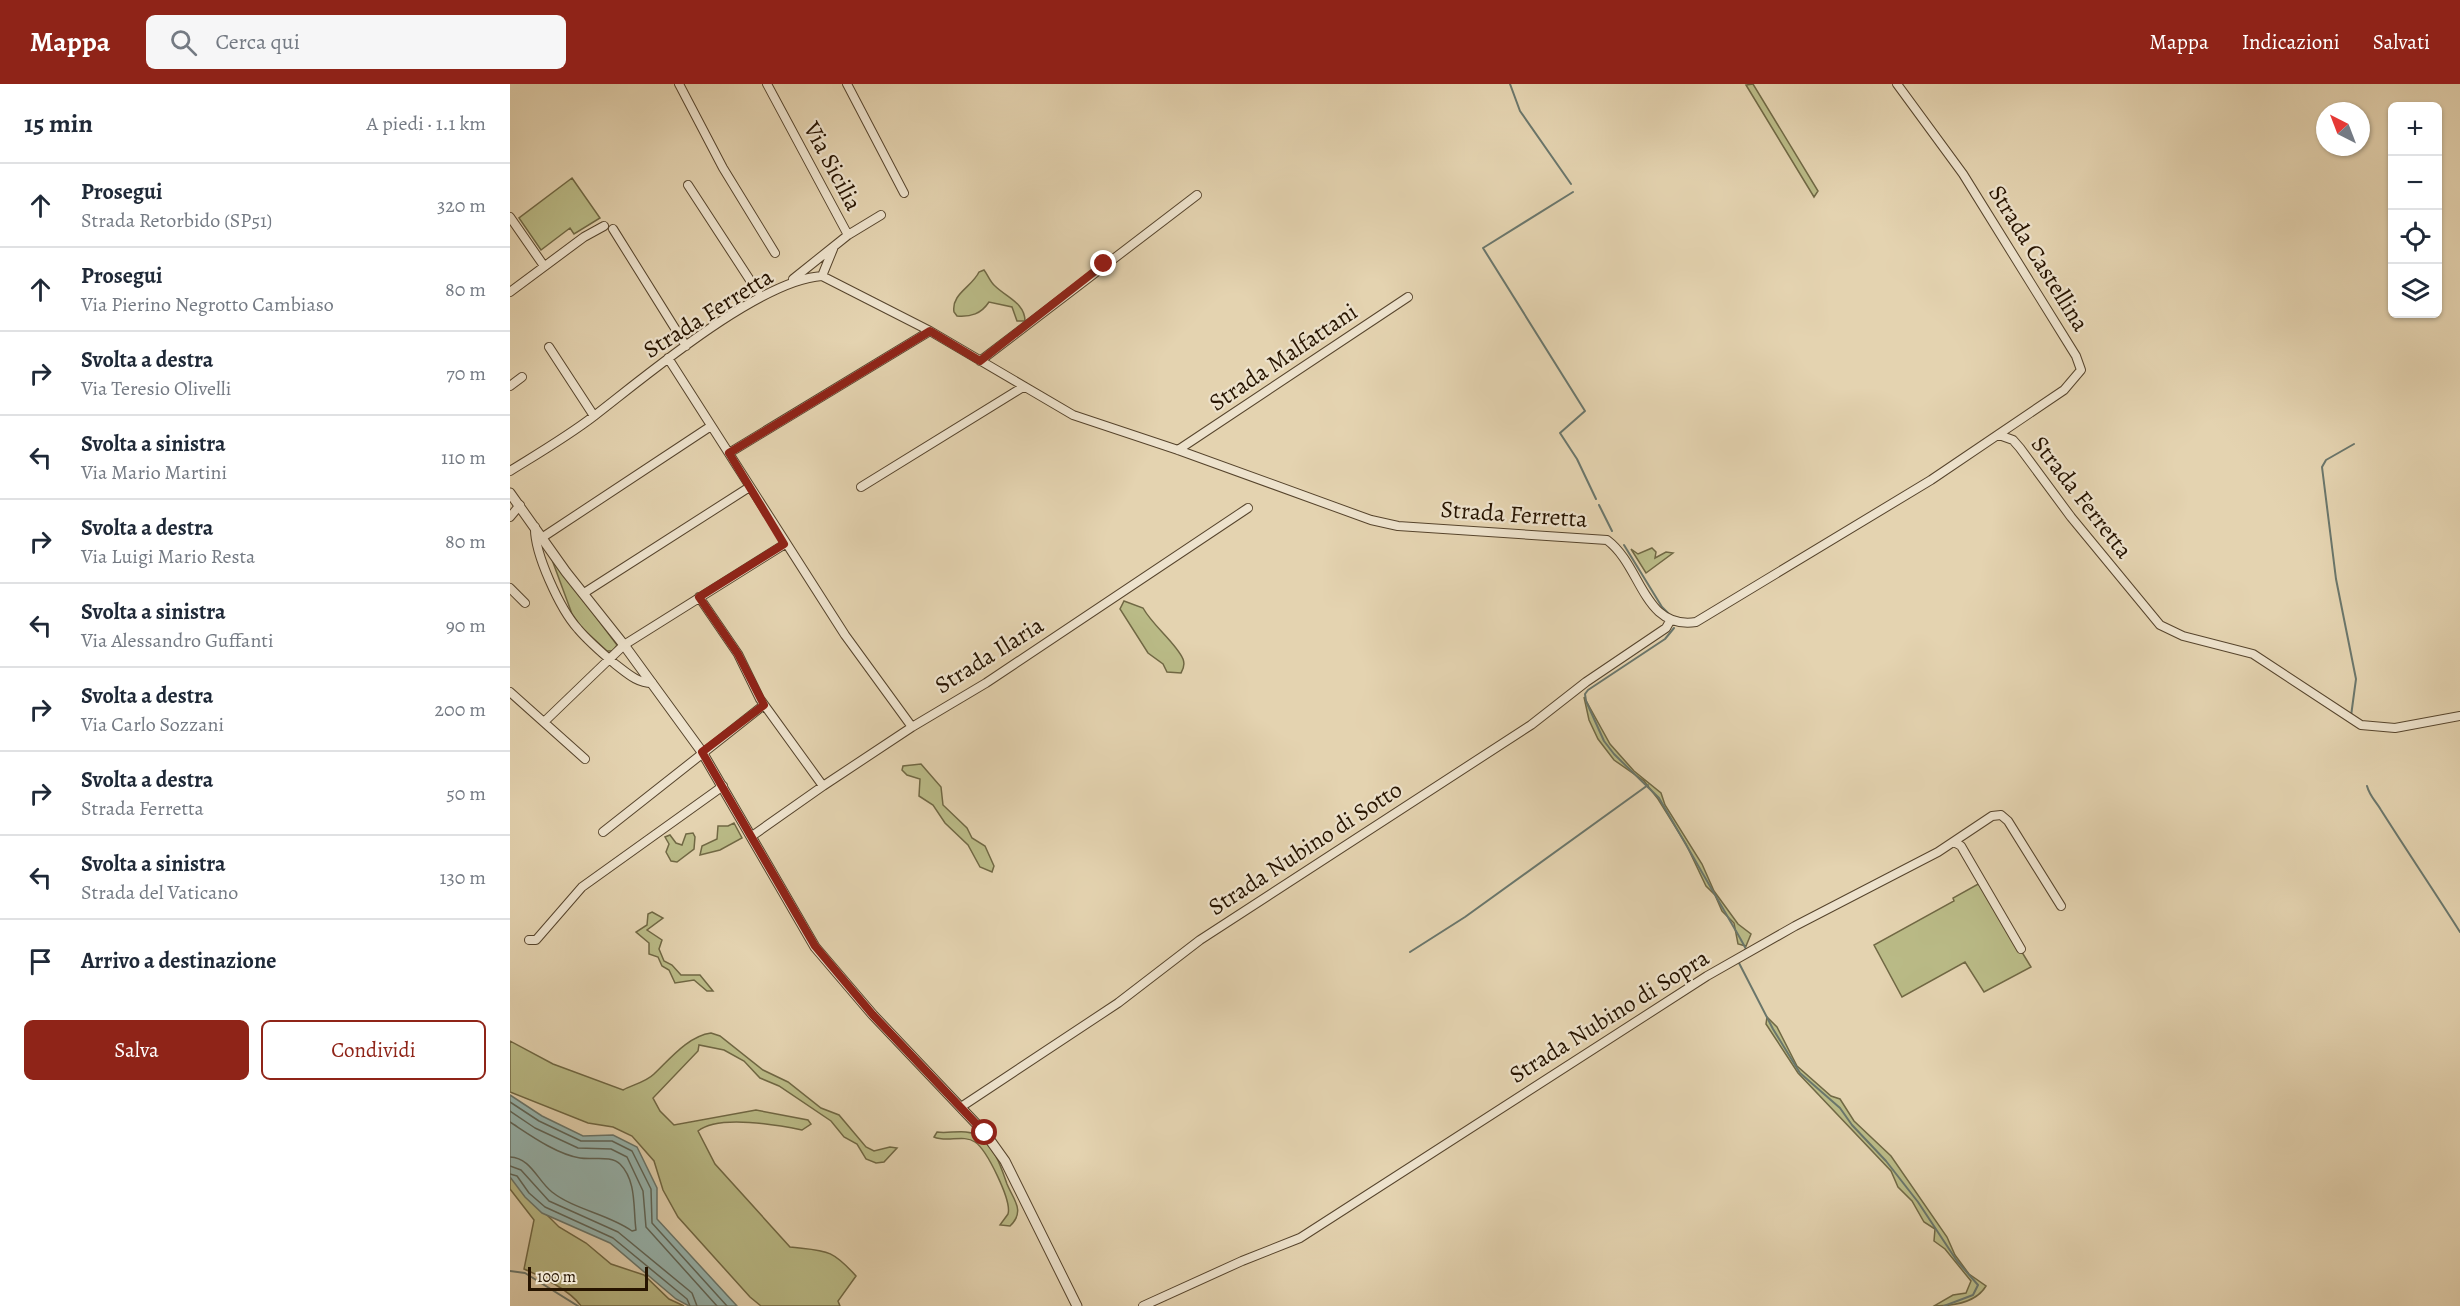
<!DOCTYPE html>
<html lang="it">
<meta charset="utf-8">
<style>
:root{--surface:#fff;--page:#f6f6f7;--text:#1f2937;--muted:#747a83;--line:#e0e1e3;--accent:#8f2418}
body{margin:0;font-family:Alegreya,serif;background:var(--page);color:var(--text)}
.controls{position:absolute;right:18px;top:18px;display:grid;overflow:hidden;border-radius:9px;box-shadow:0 2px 4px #0004}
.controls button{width:54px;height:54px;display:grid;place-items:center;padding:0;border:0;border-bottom:2px solid var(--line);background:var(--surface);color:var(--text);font:30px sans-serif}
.compass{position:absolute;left:1806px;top:18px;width:54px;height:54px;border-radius:50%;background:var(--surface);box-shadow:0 2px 4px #0004;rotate:318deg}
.scale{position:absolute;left:18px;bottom:15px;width:120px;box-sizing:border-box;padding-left:6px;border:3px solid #271400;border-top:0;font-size:16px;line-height:21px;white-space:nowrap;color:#271400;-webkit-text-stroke:4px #ede2cc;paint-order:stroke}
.stop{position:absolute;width:18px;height:18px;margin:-14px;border:4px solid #8f2418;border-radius:50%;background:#fff}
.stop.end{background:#8f2418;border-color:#fff;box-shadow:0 2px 6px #0008}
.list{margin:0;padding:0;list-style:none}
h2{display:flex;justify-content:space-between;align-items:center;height:78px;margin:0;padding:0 24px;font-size:26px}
h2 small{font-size:20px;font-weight:400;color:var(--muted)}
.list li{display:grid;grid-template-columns:39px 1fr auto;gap:18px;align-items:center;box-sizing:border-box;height:84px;padding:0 24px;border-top:2px solid var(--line)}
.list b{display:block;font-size:22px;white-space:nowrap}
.list p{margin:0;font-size:20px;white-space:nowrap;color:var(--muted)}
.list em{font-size:20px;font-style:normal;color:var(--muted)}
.actions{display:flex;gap:12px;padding:18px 24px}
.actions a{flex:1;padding:14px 0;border:2px solid var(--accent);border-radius:9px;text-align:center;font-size:21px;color:var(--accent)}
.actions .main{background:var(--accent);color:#fff}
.icon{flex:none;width:33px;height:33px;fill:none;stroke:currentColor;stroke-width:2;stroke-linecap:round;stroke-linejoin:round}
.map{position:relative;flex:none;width:1950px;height:1222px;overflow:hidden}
header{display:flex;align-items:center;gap:36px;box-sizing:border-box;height:84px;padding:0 30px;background:var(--accent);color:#fff}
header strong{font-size:28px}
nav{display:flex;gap:33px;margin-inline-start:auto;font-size:21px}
.search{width:420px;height:54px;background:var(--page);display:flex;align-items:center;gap:15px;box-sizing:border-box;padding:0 21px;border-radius:9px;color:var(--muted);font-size:22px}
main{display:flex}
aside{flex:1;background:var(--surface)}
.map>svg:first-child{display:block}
.green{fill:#babb87;stroke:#706844;stroke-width:1.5}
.water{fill:#97b7b2;stroke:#6a766b;stroke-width:1.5}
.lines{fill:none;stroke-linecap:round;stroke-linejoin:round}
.shore{stroke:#5f6659;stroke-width:1.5}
.stream{stroke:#6a766b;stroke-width:2}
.minor-casing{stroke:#56442c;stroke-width:10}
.tertiary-casing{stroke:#56442c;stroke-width:11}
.minor{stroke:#ede2cc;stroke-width:8}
.tertiary{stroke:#ede2cc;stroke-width:9}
.route{stroke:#8f2418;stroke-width:8}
.labels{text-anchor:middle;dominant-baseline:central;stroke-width:4.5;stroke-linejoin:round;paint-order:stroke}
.street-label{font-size:24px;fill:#271400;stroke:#ede2cc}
</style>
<header>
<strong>Mappa</strong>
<div class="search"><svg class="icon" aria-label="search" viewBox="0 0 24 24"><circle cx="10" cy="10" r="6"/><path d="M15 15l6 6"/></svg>Cerca qui</div>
<nav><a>Mappa</a><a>Indicazioni</a><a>Salvati</a></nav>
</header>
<main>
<aside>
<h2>15 min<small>A piedi · 1.1 km</small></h2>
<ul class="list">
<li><svg class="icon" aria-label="ahead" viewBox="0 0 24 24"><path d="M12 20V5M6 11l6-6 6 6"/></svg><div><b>Prosegui</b><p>Strada Retorbido (SP51)</p></div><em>320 m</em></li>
<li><svg class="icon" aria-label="ahead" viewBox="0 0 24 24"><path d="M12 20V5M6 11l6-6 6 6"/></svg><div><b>Prosegui</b><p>Via Pierino Negrotto Cambiaso</p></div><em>80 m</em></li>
<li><svg class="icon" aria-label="right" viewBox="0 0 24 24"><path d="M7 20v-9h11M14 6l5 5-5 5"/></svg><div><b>Svolta a destra</b><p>Via Teresio Olivelli</p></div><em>70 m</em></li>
<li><svg class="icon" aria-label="left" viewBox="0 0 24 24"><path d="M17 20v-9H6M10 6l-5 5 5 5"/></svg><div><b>Svolta a sinistra</b><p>Via Mario Martini</p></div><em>110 m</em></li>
<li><svg class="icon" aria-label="right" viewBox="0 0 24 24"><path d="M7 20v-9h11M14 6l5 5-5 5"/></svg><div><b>Svolta a destra</b><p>Via Luigi Mario Resta</p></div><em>80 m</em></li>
<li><svg class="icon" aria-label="left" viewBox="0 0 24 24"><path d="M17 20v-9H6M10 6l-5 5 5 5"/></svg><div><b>Svolta a sinistra</b><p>Via Alessandro Guffanti</p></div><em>90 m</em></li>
<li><svg class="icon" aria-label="right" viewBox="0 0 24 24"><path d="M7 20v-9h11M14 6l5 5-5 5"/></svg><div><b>Svolta a destra</b><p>Via Carlo Sozzani</p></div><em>200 m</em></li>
<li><svg class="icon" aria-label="right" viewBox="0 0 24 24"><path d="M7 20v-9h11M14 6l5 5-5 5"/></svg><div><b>Svolta a destra</b><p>Strada Ferretta</p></div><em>50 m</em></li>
<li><svg class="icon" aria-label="left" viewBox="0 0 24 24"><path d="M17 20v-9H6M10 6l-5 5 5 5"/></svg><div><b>Svolta a sinistra</b><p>Strada del Vaticano</p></div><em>130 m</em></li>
<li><svg class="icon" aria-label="arrive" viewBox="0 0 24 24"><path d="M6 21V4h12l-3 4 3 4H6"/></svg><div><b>Arrivo a destinazione</b></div></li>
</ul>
<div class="actions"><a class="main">Salva</a><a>Condividi</a></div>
</aside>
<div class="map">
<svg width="1950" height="1222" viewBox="0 0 1950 1222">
<rect width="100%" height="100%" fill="#e4d3b0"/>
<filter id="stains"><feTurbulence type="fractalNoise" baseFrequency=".00333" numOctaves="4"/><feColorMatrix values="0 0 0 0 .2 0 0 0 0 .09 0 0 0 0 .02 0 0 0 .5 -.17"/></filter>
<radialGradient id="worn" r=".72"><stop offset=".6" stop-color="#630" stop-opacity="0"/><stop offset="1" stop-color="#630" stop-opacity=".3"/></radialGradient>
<!-- green -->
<path class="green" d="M 1243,0 L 1308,107 L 1304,113 L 1236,1 Z
M 62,94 L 90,134 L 64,150 L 60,144 L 31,166 L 9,134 Z
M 474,186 C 478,191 480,198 485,202 C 496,213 515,219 515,237 L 507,237 L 502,223 L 479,218 C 471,230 461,233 447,232 L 444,228 C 441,210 462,203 469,188 Z
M 1142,464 L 1146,468 L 1145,474 L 1156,468 L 1163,469 L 1136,489 L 1121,465 L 1128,470 Z
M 41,473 L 107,561 L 103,567 L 97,567 L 71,543 L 62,530 Z
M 614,517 L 633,524 C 643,542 666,559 673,575 C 675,580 674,584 671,589 L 657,588 L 653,580 L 638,569 L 610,525 Z
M 1074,613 L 1100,660 L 1124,687 L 1151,709 L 1155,721 L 1192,780 L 1204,807 L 1228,840 L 1241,850 L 1236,862 L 1228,860 L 1224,839 L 1212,827 L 1205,811 L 1196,802 L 1176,760 L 1148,715 L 1134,697 L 1104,676 L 1088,655 L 1079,636 Z
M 411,680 L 431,703 L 433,721 L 457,744 L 462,754 L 475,762 L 484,782 L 482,788 L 470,783 L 458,761 L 435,739 L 423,721 L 409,712 L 410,695 L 397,691 L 392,686 L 393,682 Z
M 224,739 L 232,754 L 210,766 L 190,771 L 192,762 L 207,755 L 208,742 L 218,742 Z
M 183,749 L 185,753 L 184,765 L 167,778 L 161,777 L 156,768 L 159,760 L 155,753 L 160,751 L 166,759 L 172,761 L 176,750 Z
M 1470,799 L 1521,883 L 1474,908 L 1455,878 L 1392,913 L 1364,861 L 1444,817 L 1443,814 Z
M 142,828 L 153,834 L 137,846 L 152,856 L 149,865 L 154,877 L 162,881 L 171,891 L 190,891 L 203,907 L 197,907 L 184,896 L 165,899 L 159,886 L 152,882 L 148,873 L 139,870 L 139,859 L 126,848 L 137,841 L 138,830 Z
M 1257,933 L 1267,943 L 1287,982 L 1321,1012 L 1330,1015 L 1344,1037 L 1381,1072 L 1437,1153 L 1445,1171 L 1459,1190 L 1476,1202 C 1466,1219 1441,1222 1424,1222 L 1443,1211 L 1456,1209 L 1461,1197 L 1435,1165 L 1424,1157 L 1425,1145 L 1414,1138 L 1402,1117 L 1388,1103 L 1381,1087 L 1288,989 L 1256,940 Z
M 201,949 L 210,952 L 253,986 L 278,998 L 311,1024 L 329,1031 L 356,1063 L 364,1067 L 380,1063 L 387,1064 L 374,1078 L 366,1079 L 356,1075 L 347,1060 L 334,1053 L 321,1037 L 269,1002 L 250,994 L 234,977 L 214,966 L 189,961 L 188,967 L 143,1014 L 150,1027 L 164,1041 L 246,1026 L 298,1036 L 301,1040 L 292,1046 C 267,1041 209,1030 188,1047 L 205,1080 L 280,1163 C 316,1167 321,1164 346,1192 L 328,1217 L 330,1222 L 251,1222 L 240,1213 L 168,1133 L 153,1106 L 144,1077 L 122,1052 L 103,1043 L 78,1039 L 0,1008 L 0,957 L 43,980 L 113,1006 C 122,1001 136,998 144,990 C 159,976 178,952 201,949 Z
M 427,1048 C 440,1050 456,1044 469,1052 C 485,1063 491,1083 497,1100 C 503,1115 516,1127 500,1142 L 490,1141 C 492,1138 496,1133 498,1130 C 502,1117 477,1066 465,1058 C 453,1050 437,1059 424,1053 Z
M 0,1086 L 22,1116 L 49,1143 L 76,1159 L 101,1180 L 134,1191 L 159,1215 L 174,1222 L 71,1222 C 61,1207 31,1192 14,1185 L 24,1136 L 0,1105 Z"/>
<!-- water -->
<path class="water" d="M 0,1011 L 32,1032 L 73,1052 L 103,1051 L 127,1063 L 147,1104 L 147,1135 L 227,1222 L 179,1222 L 166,1215 L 100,1159 L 32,1129 L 15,1113 L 0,1093 Z"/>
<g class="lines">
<!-- shore -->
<path class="shore" d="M 0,1018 L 29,1037 L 71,1057 L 102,1057 L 122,1067 L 141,1105 L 142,1139 L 217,1222
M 0,1027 L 25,1044 L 68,1064 L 101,1065 L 117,1073 L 133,1107 L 136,1143 L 207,1222
M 0,1038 C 20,1051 46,1070 70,1074 C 82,1076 102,1071 110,1080 C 127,1097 123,1125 126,1146 L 122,1147 C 98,1130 65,1126 42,1108 C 27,1096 21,1074 0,1073
M 0,1082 L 11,1086 L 39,1117 L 108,1148 L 182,1209 L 187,1222
M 0,1090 L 7,1092 L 19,1109 L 35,1123 L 103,1154 L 177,1215 L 180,1222"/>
<!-- stream -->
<path class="stream" d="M 1000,0 L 1010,27 L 1061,100
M 1063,108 L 973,164 L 1075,327 L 1050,349 L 1067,375 L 1086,415
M 1089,421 L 1102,447
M 1114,461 L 1152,523 L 1161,532
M 1164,544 L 1155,555 L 1078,606 L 1075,610 L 1076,617 L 1094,657 L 1104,670 L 1149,714 L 1230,854 L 1236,865 L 1234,867
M 1841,632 L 1846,595 L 1826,495 L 1812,383 L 1816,376 L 1844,360
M 1857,702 C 1860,713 1866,717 1871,726 C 1897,767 1924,807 1950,848
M 900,868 L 955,833 L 1138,701
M 1229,879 L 1263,945 L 1290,989 L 1330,1024 L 1342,1041 L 1376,1077 L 1408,1118 L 1447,1177 L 1468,1201 L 1463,1211 L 1434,1222
M 0,1187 L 15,1189 L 68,1222"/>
<defs>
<path id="minor" d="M 169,0 L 213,84 L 265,169
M 257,0 L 338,151
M 337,0 L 394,109
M 178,101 L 251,213
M 0,133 L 34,182
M 103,145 L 176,262
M 312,192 L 323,165
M 283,195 L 338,151 L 371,131
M 0,208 L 74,153 L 94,142
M 39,263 L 84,332
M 158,274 L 335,551 L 402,643
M 470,277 L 687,111
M 0,302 L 12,293
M 1489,351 L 1503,356 L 1510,364 L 1561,433 L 1650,541 L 1673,552 L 1743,570 L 1851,641 L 1885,644 L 1950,632
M 668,366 L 898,213
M 219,369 L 420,247
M 0,387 C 29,369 58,352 84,332 C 136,292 249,196 312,192 L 420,247 L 563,331 L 668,366 L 861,436 L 888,442 L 1097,456 C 1132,482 1133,546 1186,538 L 1421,396 L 1554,306 L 1571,286 L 1566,272 L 1453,90 L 1387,0
M 351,403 L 513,303
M 0,433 L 10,421
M 25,443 C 24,469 50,525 68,545 C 79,558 92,569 105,580 C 117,589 127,599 142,599
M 33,453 L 201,342
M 0,504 L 15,519
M 74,509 L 238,404
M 189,513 L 228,570 L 250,615 L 313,702
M 0,608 L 75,675
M 35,637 L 114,561 L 275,460
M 93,748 L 254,621
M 242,752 L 313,702 L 402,643 L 476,599 L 738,424
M 1444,758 L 1451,762 L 1511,865
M 19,856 L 26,856 L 72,803 L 213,702
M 451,1023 L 608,919 L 690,856 L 1021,641 L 1076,598 L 1156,544 L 1160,537
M 633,1222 L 732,1177 L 790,1154 L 1197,892 L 1285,842 L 1428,768 L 1482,732 L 1491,731 L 1498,737 L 1551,822"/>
<path id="tertiary" d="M 0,409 L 56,488 L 114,561 L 192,668 L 305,863 L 363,931 L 475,1049 L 495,1077 L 567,1222"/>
</defs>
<!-- minor casing -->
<use href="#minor" class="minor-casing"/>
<!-- tertiary casing -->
<use href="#tertiary" class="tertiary-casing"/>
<!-- minor -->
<use href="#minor" class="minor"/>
<!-- tertiary -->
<use href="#tertiary" class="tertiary"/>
</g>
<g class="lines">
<!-- route -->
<path class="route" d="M 475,1049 L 363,931 L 305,862 L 192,668 L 254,621 L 228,570 L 189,513 L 274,460 L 219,369 L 420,247 L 470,277 L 594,180"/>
</g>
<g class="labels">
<!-- street labels -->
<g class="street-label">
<text transform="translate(323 82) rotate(62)">Via Sicilia</text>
<text transform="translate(1529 174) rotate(58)">Strada Castellina</text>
<text transform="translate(198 229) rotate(-32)">Strada Ferretta</text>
<text transform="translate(773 273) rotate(-34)">Strada Malfattani</text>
<text transform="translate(1572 413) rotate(52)">Strada Ferretta</text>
<text transform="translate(1004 430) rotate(4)">Strada Ferretta</text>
<text transform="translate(479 571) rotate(-32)">Strada Ilaria</text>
<text transform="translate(795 764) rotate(-33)">Strada Nubino di Sotto</text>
<text transform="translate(1099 932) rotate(-32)">Strada Nubino di Sopra</text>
</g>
</g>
<rect width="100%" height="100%" filter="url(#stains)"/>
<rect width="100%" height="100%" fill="url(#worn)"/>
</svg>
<div class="controls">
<button>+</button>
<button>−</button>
<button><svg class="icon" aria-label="locate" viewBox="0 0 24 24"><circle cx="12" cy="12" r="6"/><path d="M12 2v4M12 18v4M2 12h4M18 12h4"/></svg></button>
<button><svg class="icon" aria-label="layers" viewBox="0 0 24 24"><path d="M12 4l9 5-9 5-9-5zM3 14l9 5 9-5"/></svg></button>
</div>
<svg class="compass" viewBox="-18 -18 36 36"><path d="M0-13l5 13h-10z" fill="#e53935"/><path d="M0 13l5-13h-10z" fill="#747a83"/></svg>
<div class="scale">100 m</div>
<div class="stop" style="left:475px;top:1049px"></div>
<div class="stop end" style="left:594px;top:180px"></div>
</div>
</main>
